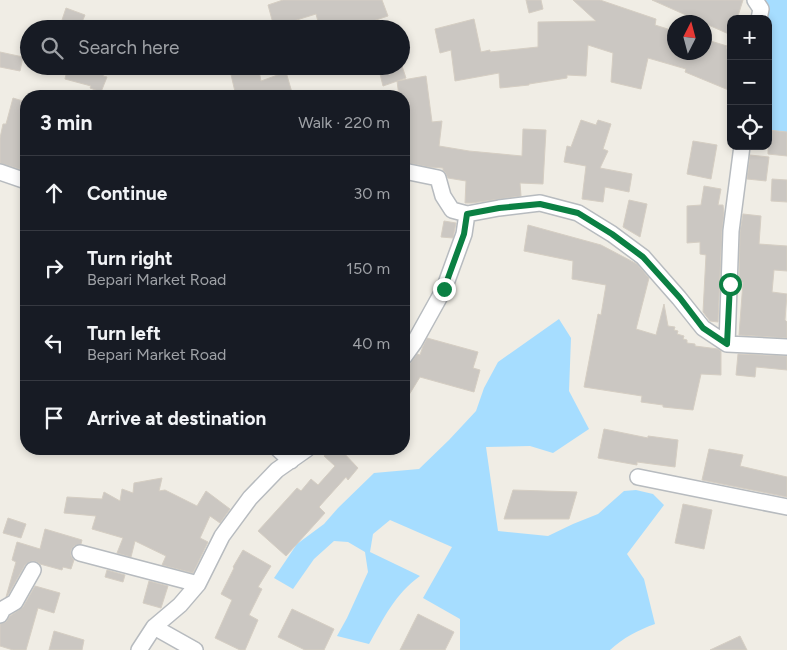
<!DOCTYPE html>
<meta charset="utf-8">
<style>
:root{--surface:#171b24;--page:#242831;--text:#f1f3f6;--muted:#9ea1a6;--line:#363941}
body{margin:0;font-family:Figtree,sans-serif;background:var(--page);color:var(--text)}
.controls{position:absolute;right:15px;top:15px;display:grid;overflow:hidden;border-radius:10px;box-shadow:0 2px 8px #0003}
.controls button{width:45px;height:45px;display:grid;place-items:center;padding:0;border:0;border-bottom:1px solid var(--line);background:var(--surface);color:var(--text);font:25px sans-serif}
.compass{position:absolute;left:667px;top:15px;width:45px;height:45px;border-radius:50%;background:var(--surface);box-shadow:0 2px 8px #0003;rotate:6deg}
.stop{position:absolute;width:15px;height:15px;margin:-11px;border:4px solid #0b8043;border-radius:50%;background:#fff}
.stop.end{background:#0b8043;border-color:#fff;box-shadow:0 1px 5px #0008}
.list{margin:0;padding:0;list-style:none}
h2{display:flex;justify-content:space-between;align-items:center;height:65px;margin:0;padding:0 20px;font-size:21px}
h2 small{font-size:16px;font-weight:400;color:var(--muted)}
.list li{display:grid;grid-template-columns:32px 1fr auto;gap:15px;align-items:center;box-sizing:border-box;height:75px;padding:0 20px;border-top:1px solid var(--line)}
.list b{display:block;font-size:19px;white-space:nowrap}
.list p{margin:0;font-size:16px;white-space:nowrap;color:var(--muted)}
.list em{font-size:16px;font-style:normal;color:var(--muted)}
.icon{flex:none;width:28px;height:28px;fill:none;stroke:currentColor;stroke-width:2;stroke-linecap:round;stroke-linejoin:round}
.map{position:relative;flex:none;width:787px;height:650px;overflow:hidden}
.search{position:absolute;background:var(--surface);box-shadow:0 2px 8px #0003;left:20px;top:20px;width:390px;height:55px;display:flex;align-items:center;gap:12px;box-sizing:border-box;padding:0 18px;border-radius:28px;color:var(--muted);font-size:19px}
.panel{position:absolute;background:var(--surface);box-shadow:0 2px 8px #0003;left:20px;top:90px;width:390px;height:365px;border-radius:20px}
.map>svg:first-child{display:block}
.water{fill:#a6ddff}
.building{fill:#cbc7c2;stroke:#d5cec3}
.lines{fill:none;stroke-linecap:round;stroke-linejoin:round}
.street-casing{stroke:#b7bbbf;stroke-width:18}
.street{stroke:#fff;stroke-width:15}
.route{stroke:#0b8043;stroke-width:6}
</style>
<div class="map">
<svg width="787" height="650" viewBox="0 0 787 650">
<rect width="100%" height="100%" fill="#f0ede5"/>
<!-- water -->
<path class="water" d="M 764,0 L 787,0 L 787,138 L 768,131 L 768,19 L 763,19 Z
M 559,319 L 571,338 L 569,391 L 589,429 L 553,453 L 530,446 L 486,447 L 498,531 L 548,536 L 573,524 L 598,514 L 624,491 L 636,490 L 653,494 L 664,505 L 627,554 L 644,579 L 655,624 C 638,630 623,638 610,650 L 460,650 L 460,619 L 423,598 L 452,547 L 390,520 L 373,534 L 370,552 L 420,576 C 395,594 384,618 369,644 L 337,636 L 347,618 L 368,572 L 365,552 L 348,542 L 334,541 L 314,559 L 293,589 L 274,578 L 297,544 L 324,524 L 338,508 L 374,473 L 419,469 L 449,440 L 476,411 L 484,388 L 498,362 Z"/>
<!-- building -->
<path class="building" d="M 283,0 L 382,0 L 388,16 L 349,29 L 345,29 L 344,23 L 325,29 L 320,29 L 316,14 L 274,27 L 268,5 Z
M 526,0 L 541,0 L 543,9 L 529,13 Z
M 573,0 L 600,0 L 656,19 L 655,25 L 674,31 L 674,52 L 704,52 L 704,39 L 727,46 L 726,48 L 731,50 L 731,91 L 685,72 L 686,69 L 648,58 L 641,89 L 611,82 L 613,53 L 588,45 L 586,76 L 567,75 L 567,78 L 529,84 L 529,85 L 500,88 L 499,73 L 455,81 L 451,50 L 440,53 L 435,29 L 474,19 L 481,52 L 490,50 L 490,52 L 538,47 L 538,22 L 596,21 Z
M 652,0 L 743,0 L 737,19 L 731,19 L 731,35 Z
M 66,8 L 85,15 L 80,27 L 74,25 L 73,29 L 59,29 Z
M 0,52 L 23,57 L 20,71 L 0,67 Z
M 68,66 L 106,66 L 103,76 L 107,77 L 101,92 L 90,88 L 91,86 L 65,79 Z
M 229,66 L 258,66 L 261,81 L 286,72 L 293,96 L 236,96 Z
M 378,66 L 402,66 L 406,78 L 383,86 Z
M 426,76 L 432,122 L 442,121 L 439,146 L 469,151 L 522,156 L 523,129 L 546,130 L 543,184 L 520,183 L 521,196 L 472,203 L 465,203 L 466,181 L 448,178 L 445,172 L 443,170 L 443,168 L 429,167 L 404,162 L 404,96 L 399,96 L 397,81 Z
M 13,98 L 26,102 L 26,171 L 0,163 L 0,138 L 3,124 L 6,124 Z
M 581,120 L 596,125 L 598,120 L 611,124 L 603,149 L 608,151 L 600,168 L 632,174 L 629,192 L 605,187 L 603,202 L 582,199 L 586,166 L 564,162 L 567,146 L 571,147 Z
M 768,130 L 787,132 L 787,156 L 768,154 Z
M 693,141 L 717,145 L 711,179 L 687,174 Z
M 750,155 L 769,157 L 766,181 L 747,179 Z
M 772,179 L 787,180 L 787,202 L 771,201 Z
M 704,186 L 721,189 L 718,205 L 723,205 L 724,213 L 722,231 L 718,322 L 710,321 L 703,312 L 706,255 L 700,254 L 700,242 L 687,243 L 687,206 L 701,205 Z
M 629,200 L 647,204 L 640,237 L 623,227 Z
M 743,214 L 761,216 L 759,244 L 787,246 L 787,271 L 774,270 L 772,292 L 787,294 L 785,320 L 787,322 L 787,338 L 739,335 L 743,282 L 739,282 L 740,232 Z
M 444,221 L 456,223 L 453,238 L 441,237 Z
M 528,225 L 601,245 L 637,264 L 649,278 L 636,329 L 656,335 L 664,304 L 668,326 L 675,327 L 674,330 L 678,331 L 677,334 L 684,336 L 683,339 L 687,340 L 687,343 L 695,344 L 695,346 L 718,349 L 721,351 L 721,375 L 701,374 L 693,410 L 663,407 L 663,405 L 641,402 L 642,396 L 584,387 L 598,314 L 601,315 L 606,285 L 572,279 L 573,261 L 524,251 Z
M 427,338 L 478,352 L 473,368 L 480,370 L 474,392 L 420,377 L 404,403 L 404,385 L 410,364 L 417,354 L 420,355 L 423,346 Z
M 738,354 L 787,356 L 787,370 L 756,367 L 755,377 L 736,375 Z
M 604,429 L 648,438 L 648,436 L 678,440 L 675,467 L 637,462 L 637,465 L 598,458 Z
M 330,449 L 340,449 L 358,468 L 348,480 L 346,477 L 319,507 L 325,513 L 286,556 L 258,531 L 297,488 L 301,491 L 311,479 L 318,485 L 335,466 L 324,456 Z
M 709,449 L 743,455 L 740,466 L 787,477 L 787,497 L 702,480 Z
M 162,478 L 159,491 L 165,490 L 197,506 L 206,491 L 230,509 L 220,523 L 210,516 L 200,538 L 208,542 L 193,573 L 162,565 L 166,556 L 135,541 L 131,557 L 117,553 L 123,538 L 92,529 L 96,516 L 64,513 L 67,497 L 102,499 L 104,492 L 120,501 L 122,489 L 133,493 L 134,483 Z
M 513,490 L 577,492 L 569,519 L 504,519 Z
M 683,504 L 712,510 L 704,549 L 675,543 Z
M 8,518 L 26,524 L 21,538 L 3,533 Z
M 45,529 L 82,540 L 81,544 L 74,546 L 71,550 L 71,556 L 74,560 L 71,569 L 63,567 L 62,570 L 40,564 L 37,562 L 33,561 L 29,562 L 25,565 L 8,595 L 6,597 L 16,562 L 12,560 L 17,542 L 40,549 Z
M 243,550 L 271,566 L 258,587 L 262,589 L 249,615 L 258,620 L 245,650 L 240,650 L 215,638 L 232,600 L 221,594 L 234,568 L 233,567 Z
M 107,570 L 125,575 L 123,582 L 105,577 Z
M 149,581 L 168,586 L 161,608 L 143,603 Z
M 35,586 L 60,593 L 54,613 L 38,608 L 26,650 L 13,650 L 0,646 L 0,624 L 6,622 L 10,616 L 23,607 Z
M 292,609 L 334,629 L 324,650 L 305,650 L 278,637 Z
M 418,614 L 454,632 L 445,650 L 400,650 Z
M 54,631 L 84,640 L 82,650 L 49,650 Z
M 740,636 L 747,650 L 710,650 Z"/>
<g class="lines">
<defs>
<path id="street" d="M 755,0 L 761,9 L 759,19
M 404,171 L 438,178 L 443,196 L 452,210 L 467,214
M 0,172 L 26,181
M 727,344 L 731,231 L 742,146
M 404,357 L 414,343 L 444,289 L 464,234 L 467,214 L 499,208 L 540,203 L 578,213 L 612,234 L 643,257 L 679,298 L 703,328 L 727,344 L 787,347
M 278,449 L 291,461
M 638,477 L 787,507
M 80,553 L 198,584
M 0,615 L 3,609 L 15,602 L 33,570
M 154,627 L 195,650
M 139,650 L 154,627 L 180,605 L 198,584 L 222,536 L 250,498 L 277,470 L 307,449"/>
</defs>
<!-- street casing -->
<use href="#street" class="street-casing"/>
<!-- street -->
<use href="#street" class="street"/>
</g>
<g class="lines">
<!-- route -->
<path class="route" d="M 444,289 L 464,234 L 467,214 L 499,208 L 540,204 L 578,213 L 612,234 L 643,257 L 680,298 L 703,328 L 727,344 L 730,284"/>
</g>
</svg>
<div class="controls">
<button>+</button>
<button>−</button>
<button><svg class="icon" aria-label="locate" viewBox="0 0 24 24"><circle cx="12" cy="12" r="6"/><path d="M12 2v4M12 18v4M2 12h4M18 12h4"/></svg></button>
</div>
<svg class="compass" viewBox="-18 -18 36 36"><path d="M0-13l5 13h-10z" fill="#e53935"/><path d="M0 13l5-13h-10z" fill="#9ea1a6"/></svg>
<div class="stop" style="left:730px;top:284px"></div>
<div class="stop end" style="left:444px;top:289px"></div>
<div class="search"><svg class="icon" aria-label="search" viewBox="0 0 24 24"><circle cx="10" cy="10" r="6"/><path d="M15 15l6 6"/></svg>Search here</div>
<section class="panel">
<h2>3 min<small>Walk · 220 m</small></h2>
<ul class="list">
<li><svg class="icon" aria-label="ahead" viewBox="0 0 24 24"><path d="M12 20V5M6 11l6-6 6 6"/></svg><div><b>Continue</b></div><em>30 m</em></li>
<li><svg class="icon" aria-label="right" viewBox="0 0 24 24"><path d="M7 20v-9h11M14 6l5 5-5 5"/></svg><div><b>Turn right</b><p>Bepari Market Road</p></div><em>150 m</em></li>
<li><svg class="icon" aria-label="left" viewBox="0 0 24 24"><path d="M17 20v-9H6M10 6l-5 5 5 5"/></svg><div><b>Turn left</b><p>Bepari Market Road</p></div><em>40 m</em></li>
<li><svg class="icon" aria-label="arrive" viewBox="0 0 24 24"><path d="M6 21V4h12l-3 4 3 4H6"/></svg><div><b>Arrive at destination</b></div></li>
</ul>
</section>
</div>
